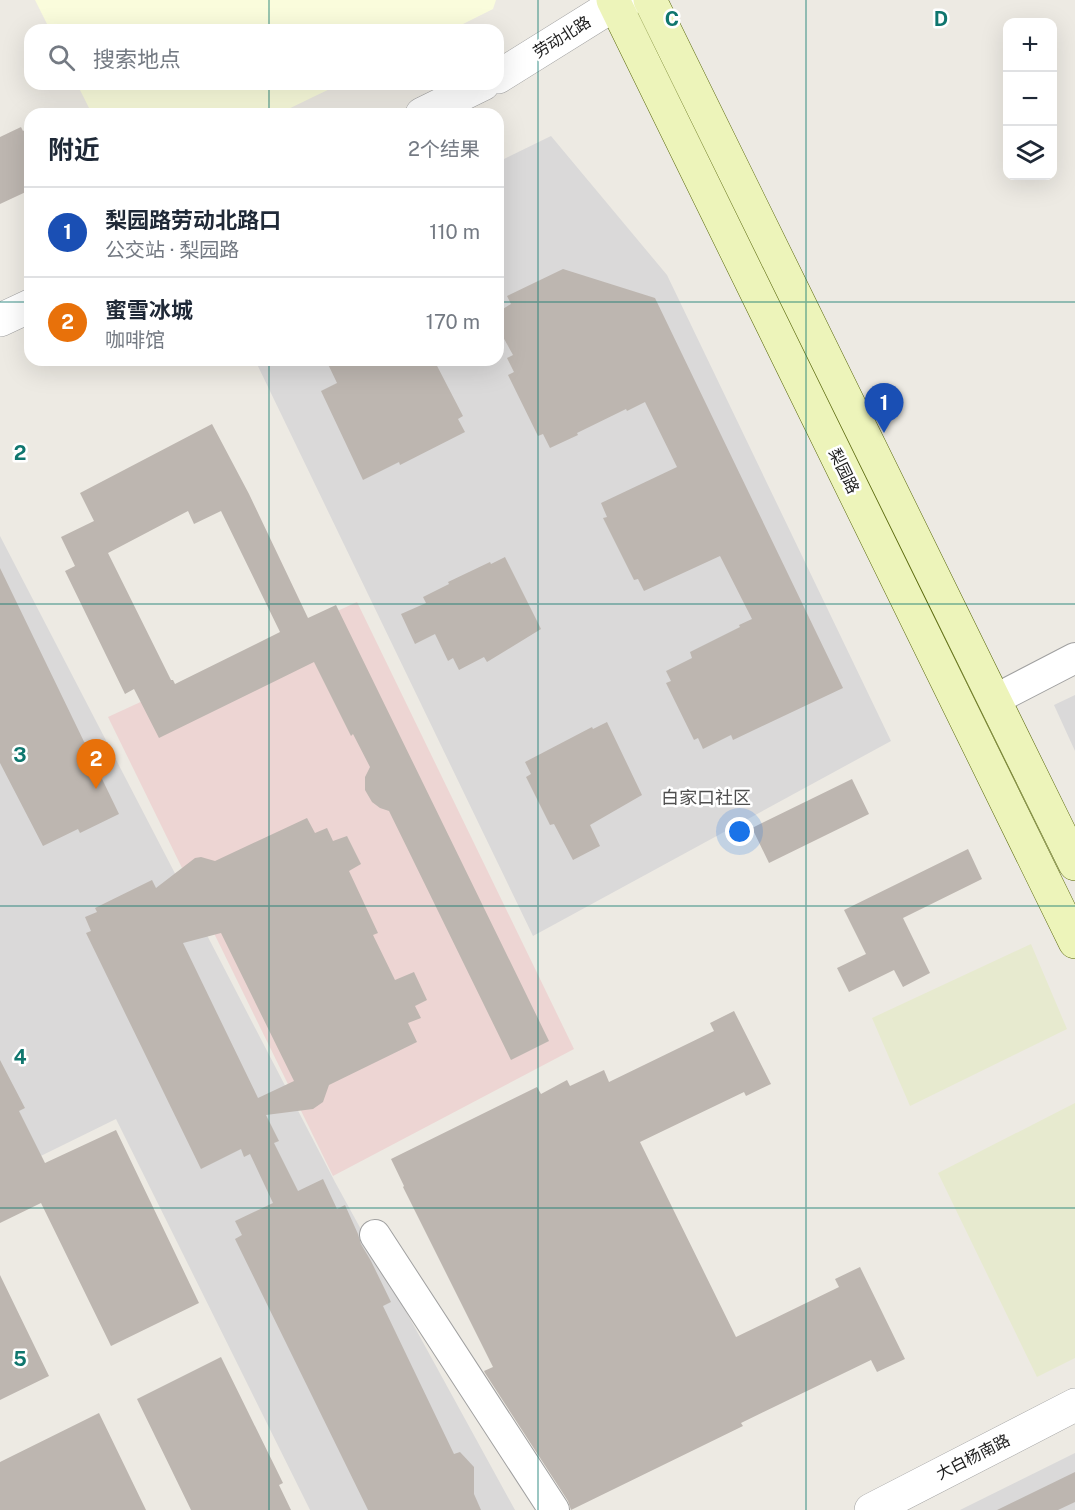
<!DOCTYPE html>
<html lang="zh">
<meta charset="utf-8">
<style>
:root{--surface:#fff;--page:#f2f2f3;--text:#1f2937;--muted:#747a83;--line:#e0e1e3;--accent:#b81a10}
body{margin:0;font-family:"Public Sans","Noto Sans SC",sans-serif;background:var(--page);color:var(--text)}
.controls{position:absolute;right:18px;top:18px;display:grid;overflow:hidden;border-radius:12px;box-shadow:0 6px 24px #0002}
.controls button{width:54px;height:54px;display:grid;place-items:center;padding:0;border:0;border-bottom:2px solid var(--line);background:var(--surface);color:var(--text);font:30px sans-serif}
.you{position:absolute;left:740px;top:832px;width:21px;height:21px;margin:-15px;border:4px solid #fff;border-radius:50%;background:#1a73e8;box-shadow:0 0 0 9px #1a73e833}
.badge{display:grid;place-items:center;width:39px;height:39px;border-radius:50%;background:var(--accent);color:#fff;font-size:20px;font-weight:700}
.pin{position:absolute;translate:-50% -50px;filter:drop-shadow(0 2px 3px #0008)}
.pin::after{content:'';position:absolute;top:32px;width:21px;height:18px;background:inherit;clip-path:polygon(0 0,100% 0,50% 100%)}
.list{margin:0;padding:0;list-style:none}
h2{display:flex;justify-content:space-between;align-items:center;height:78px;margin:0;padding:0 24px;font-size:26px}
h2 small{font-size:20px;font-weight:400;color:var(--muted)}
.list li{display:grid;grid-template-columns:39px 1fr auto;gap:18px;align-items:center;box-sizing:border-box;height:90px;padding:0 24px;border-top:2px solid var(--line)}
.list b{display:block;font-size:22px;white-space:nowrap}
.list p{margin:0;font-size:20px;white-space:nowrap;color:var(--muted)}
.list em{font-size:20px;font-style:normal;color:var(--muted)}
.icon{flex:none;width:33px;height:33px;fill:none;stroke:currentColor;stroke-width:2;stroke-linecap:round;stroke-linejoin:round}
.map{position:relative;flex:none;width:1075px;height:1510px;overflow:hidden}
.search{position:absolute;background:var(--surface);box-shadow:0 6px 24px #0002;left:24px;top:24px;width:480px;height:66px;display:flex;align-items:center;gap:15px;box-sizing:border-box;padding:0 21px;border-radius:18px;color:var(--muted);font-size:22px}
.panel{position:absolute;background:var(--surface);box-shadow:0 6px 24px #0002;left:24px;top:108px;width:480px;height:258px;border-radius:18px}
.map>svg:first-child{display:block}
.residential{fill:#dad9d9}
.commercial{fill:#edd5d3}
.education{fill:#fafcdc}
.farmland{fill:#e7eacf}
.building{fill:#bdb6b0;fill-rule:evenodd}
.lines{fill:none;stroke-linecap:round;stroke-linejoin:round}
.minor-casing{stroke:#a0a0a0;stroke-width:32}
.tertiary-casing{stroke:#a0a0a0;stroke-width:34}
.secondary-casing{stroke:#5a690d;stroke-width:34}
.minor{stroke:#fff;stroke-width:30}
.tertiary{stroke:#fff;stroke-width:33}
.secondary{stroke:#edf4ba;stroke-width:33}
.grid{fill:none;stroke:#0f766e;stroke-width:1.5;stroke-opacity:0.55}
.labels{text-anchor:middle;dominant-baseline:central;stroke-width:5;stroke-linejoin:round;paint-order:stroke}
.street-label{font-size:16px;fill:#1c1c1c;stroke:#fff}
.neighbourhood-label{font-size:18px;fill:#4f4f4f;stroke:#fff}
.grid-label{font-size:20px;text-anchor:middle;font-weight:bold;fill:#0f766e;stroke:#fff;stroke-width:5;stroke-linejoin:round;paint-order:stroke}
</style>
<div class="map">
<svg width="1075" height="1510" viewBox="0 0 1075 1510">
<rect width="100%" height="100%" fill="#edeae3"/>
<!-- residential -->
<path class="residential" d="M 551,136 L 667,275 L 891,741 L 533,936 L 255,360 L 498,360 L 498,162 Z
M 0,536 L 335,1182 L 515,1510 L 310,1510 L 116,1119 L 0,1176 Z
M 1075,695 L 1075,751 L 1054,705 Z
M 1075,1453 L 1075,1510 L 960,1510 Z"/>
<!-- commercial -->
<path class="commercial" d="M 357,602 L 574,1049 L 333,1176 L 108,717 Z"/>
<!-- education -->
<path class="education" d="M 35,0 L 496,0 L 493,9 L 451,30 L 50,30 Z
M 77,84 L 340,84 L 278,114 L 92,114 Z"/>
<!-- farmland -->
<path class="farmland" d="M 1031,944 L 1067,1029 L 910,1106 L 872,1018 Z
M 1075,1103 L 1075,1358 L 1037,1377 L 938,1173 Z"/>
<!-- building -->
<path class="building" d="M 21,127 L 23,131 L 30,127 L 30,190 L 0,204 L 0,137 Z
M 563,269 L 655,298 L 843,688 L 733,740 L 731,735 L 703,749 L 698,738 L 694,740 L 666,683 L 671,681 L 666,671 L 692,658 L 690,652 L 740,627 L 739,625 L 752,619 L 720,556 L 644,591 L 638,579 L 634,580 L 603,518 L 607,517 L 601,503 L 677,467 L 645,402 L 627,411 L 626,409 L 577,433 L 578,435 L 550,448 L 543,434 L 538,436 L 508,375 L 514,372 L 507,358 L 513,355 L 498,328 L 498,312 L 511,304 L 507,296 Z
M 326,360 L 434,360 L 463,416 L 458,419 L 465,432 L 400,465 L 399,462 L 363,480 L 321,391 L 337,383 Z
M 212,424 L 249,494 L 308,618 L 336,605 L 549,1041 L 511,1060 L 389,811 L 380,808 L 372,802 L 365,790 L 365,777 L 370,767 L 353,734 L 351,736 L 314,662 L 159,738 L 134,689 L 125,694 L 65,571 L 75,566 L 61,537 L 94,521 L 80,493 ZM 188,511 L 194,524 L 221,511 L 280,632 L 175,684 L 173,680 L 171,680 L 108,553 Z
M 505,557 L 541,629 L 487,662 L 484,657 L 459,670 L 453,658 L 448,661 L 435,634 L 415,644 L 401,614 L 426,603 L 423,597 L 449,584 L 448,582 L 490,562 L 491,564 Z
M 0,568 L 119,814 L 80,833 L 78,829 L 43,846 L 0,763 Z
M 607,722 L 642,795 L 590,825 L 600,846 L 573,860 L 554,824 L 550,825 L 526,777 L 531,774 L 525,762 L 592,727 L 593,729 Z
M 852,779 L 869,814 L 769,863 L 752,828 Z
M 307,818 L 315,833 L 327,828 L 333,841 L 347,836 L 361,864 L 349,871 L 378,933 L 373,935 L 395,980 L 414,972 L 427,1000 L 415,1006 L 421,1018 L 408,1023 L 417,1042 L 329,1085 L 323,1102 L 313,1109 L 266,1115 L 279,1141 L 274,1143 L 298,1191 L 323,1179 L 337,1209 L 345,1205 L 358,1234 L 361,1244 L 371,1261 L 391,1302 L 383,1306 L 454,1454 L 460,1452 L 474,1467 L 474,1494 L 481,1510 L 368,1510 L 235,1239 L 242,1235 L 235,1221 L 273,1203 L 250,1154 L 244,1157 L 241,1149 L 201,1169 L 86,933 L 91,931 L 85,917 L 97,912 L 95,908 L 152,880 L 156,888 L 195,858 L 201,857 L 215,861 ZM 221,933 L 294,1081 L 258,1098 L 183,943 Z
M 968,849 L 982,879 L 903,918 L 930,973 L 903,987 L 894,970 L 849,992 L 837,968 L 866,954 L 844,910 Z
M 734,1011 L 771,1084 L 746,1096 L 744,1092 L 640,1142 L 736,1337 L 839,1287 L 835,1279 L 860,1267 L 905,1359 L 877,1372 L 871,1360 L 741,1423 L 743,1426 L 571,1510 L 568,1501 L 485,1373 L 484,1371 L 493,1367 L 403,1187 L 404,1186 L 391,1159 L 537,1087 L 541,1094 L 567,1080 L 570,1086 L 604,1070 L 609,1082 L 714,1031 L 710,1023 Z
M 0,1060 L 25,1108 L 19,1111 L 45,1163 L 116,1130 L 199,1303 L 111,1346 L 41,1203 L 0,1223 Z
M 0,1275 L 49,1376 L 0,1400 Z
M 221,1357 L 283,1483 L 279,1485 L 291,1510 L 191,1510 L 137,1399 Z
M 99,1413 L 146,1510 L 0,1510 L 0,1462 Z
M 1075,1472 L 1075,1502 L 1058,1510 L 997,1510 Z"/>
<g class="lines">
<defs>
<path id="minor" d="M 994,700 L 1075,658
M 375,1235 L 554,1510"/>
<path id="tertiary" d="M 498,77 L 615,4 L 627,0
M 422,114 L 483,84
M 0,320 L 30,306
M 871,1510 L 1075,1405"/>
<path id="secondary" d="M 613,0 L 1075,942
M 650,0 L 1075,864"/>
</defs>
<!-- minor casing -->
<use href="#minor" class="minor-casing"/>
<!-- tertiary casing -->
<use href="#tertiary" class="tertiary-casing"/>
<!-- secondary casing -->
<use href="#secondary" class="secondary-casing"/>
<!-- minor -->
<use href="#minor" class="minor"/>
<!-- tertiary -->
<use href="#tertiary" class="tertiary"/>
<!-- secondary -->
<use href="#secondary" class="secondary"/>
</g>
<!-- grid -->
<path class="grid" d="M 269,0 L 269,30M 538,0 L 538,1510M 806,0 L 806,1510M 269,84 L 269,114M 0,302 L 30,302M 498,302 L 1075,302M 269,360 L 269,1510M 0,604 L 1075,604M 0,906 L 1075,906M 0,1208 L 1075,1208"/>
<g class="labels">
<!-- street labels -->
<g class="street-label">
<text transform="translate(562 37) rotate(-32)">劳动北路</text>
<text transform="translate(844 471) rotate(64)">梨园路</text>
<text transform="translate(973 1457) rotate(-27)">大白杨南路</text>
</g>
<!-- neighbourhood labels -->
<g class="neighbourhood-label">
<text x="706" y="797">白家口社区</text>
</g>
</g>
<g class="grid-label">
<text x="672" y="26">C</text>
<text x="941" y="26">D</text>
<text x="20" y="460">2</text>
<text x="20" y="762">3</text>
<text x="20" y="1064">4</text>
<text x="20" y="1366">5</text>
</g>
</svg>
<div class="controls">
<button>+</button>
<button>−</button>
<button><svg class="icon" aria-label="layers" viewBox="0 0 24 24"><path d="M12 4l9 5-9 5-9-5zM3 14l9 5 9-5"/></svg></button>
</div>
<div class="you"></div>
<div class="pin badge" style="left:884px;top:433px;background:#1a4fb4">1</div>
<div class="pin badge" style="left:96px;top:789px;background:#e8710a">2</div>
<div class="search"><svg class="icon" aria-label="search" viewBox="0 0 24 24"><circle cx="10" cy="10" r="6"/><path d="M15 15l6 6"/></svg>搜索地点</div>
<section class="panel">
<h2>附近<small>2个结果</small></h2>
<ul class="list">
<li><span class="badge" style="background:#1a4fb4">1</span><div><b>梨园路劳动北路口</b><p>公交站 · 梨园路</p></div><em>110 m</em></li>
<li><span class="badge" style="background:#e8710a">2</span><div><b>蜜雪冰城</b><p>咖啡馆</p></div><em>170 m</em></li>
</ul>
</section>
</div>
